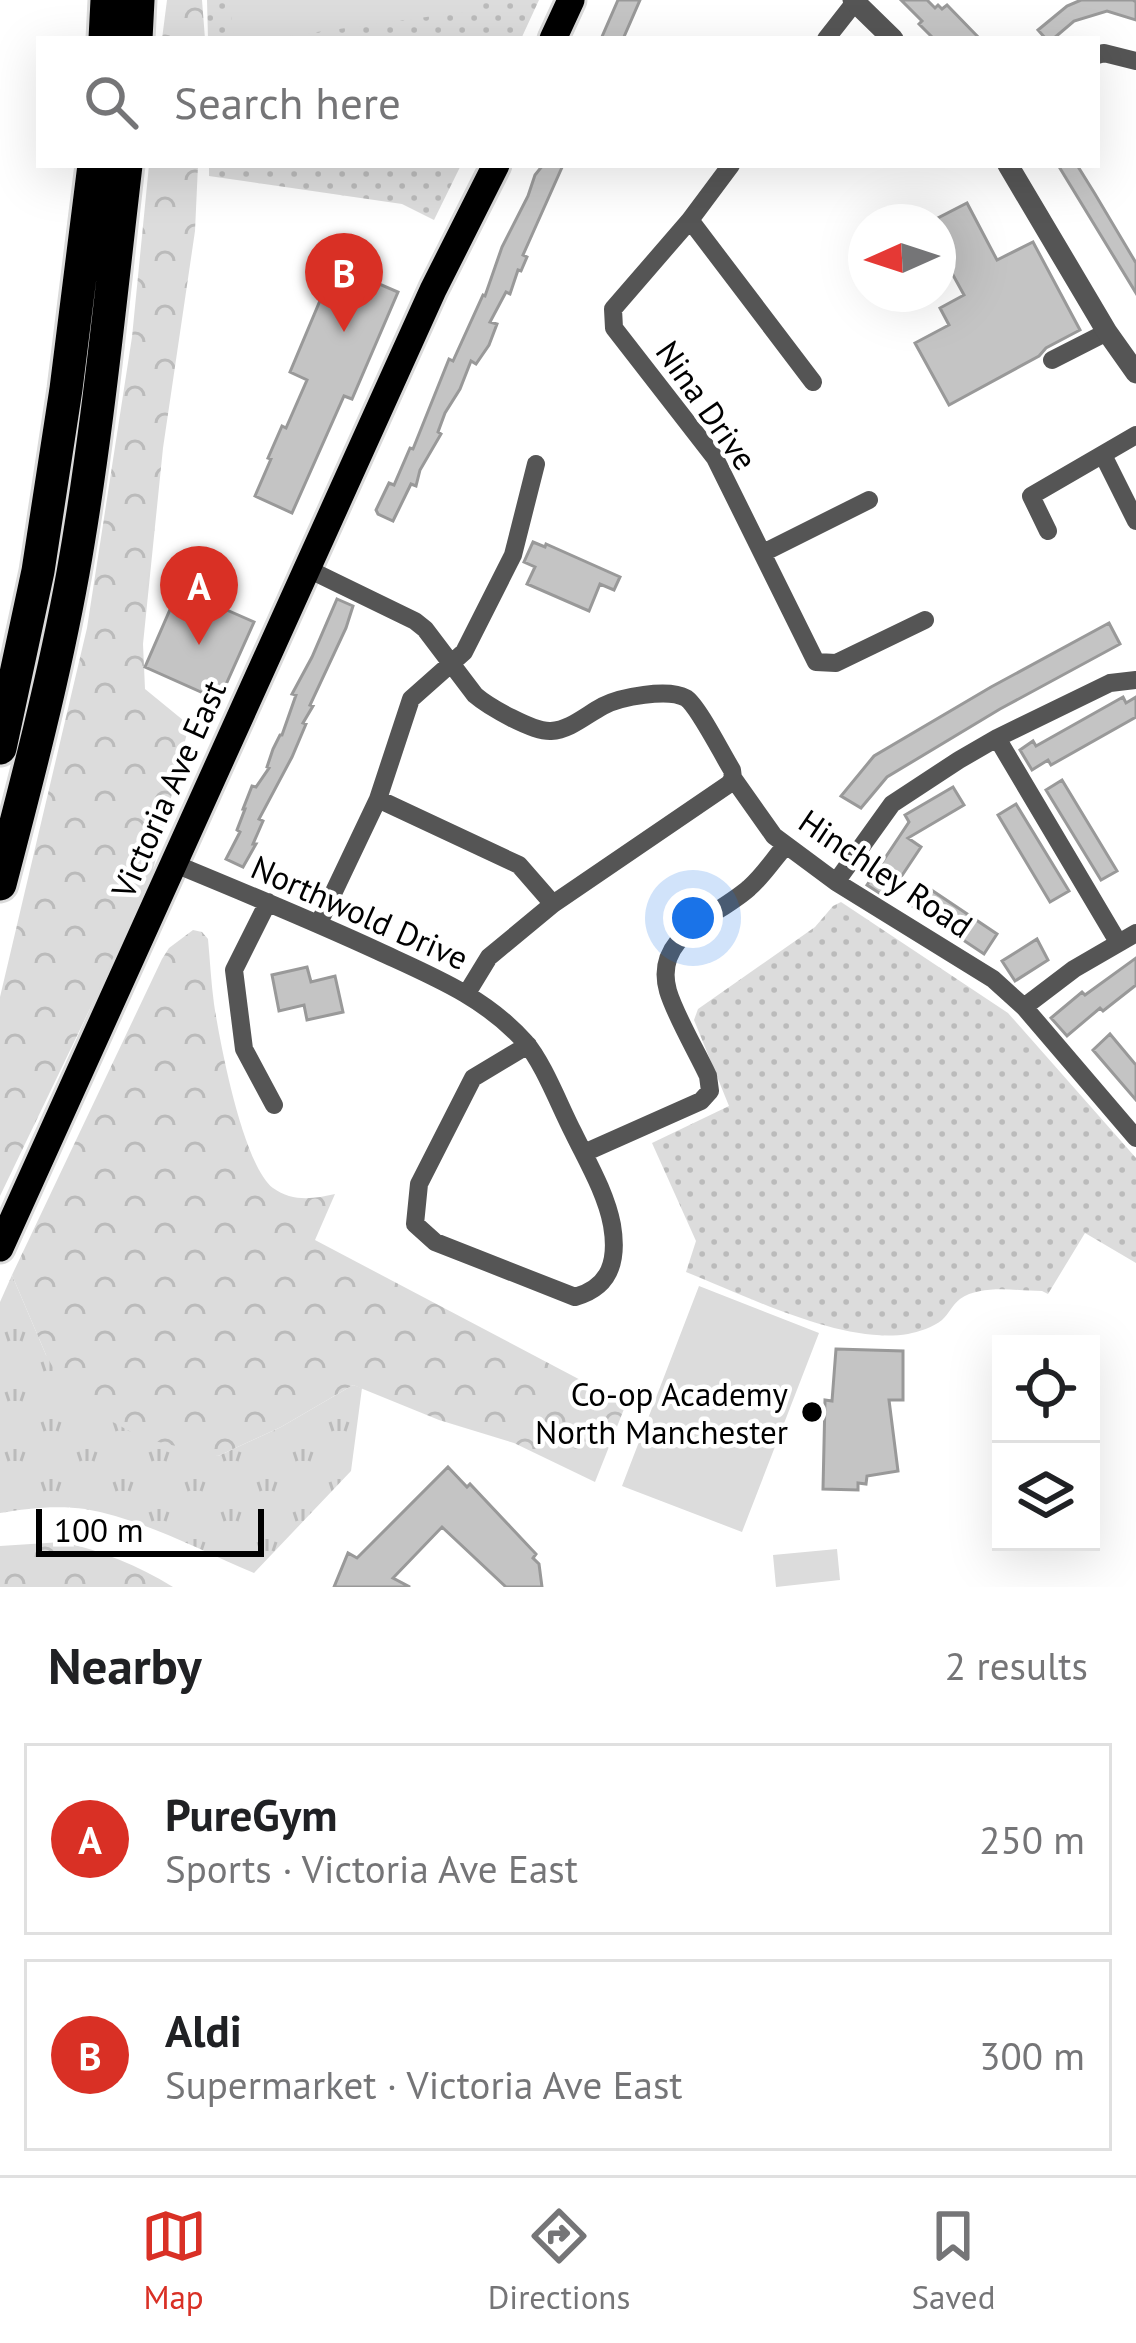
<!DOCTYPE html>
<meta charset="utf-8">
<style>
:root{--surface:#fff;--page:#f2f2f2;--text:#202124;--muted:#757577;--line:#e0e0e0;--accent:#d93025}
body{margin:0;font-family:"PT Sans",sans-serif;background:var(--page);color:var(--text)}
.controls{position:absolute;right:36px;bottom:36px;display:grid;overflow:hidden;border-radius:0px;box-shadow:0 12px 48px #0002}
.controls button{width:108px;height:108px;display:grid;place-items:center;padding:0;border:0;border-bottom:3px solid var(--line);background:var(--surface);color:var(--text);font:60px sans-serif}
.compass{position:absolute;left:848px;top:204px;width:108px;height:108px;border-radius:50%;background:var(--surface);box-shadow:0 12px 48px #0002;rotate:267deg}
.scale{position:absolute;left:36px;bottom:30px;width:228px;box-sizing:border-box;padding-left:12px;border:6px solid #000;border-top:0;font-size:33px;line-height:42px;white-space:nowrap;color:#000;-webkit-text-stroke:9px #fff;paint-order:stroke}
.you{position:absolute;left:693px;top:918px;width:42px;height:42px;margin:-30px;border:9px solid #fff;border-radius:50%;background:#1a73e8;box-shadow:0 0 0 18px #1a73e833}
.badge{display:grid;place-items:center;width:78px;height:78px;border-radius:50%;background:var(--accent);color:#fff;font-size:39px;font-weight:700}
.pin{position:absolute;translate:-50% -99px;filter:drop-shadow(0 3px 6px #0008)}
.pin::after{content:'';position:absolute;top:63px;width:42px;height:36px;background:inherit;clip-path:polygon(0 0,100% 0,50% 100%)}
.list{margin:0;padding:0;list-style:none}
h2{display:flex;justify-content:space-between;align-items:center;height:156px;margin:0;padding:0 48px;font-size:51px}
h2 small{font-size:39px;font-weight:400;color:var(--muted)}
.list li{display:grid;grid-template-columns:78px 1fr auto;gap:36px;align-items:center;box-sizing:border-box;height:192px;margin:0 24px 24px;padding:0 24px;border:3px solid var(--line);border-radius:0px}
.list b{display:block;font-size:45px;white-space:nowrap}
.list p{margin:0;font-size:39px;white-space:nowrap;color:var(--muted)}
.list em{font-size:39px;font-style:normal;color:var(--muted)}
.icon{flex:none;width:66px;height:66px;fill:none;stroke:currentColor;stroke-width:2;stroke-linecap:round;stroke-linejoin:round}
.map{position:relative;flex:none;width:1136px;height:1587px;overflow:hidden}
.search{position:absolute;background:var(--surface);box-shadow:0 12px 48px #0002;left:36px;right:36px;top:36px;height:132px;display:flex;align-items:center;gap:30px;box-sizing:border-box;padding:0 42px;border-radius:0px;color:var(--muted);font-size:45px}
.sheet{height:588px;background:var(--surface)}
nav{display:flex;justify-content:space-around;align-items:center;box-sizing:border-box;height:168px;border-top:3px solid var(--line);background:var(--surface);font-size:33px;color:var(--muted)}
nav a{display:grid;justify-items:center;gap:6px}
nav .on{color:var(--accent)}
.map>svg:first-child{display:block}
.grass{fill:url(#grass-tufts)}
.forest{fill:url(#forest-crowns)}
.park{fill:url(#park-dots)}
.pitch{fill:#dcdcdc}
.building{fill:#c4c4c4;stroke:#999;stroke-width:3}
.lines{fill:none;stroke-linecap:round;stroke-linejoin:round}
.primary-casing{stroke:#dbdbdb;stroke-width:33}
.motorway-casing{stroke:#dbdbdb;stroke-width:39}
.minor{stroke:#555;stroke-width:18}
.tertiary{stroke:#555;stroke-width:21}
.primary{stroke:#000;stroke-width:27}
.motorway{stroke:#000;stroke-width:33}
.poi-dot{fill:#000;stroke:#fff;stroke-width:4.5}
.labels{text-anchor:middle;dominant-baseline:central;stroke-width:9;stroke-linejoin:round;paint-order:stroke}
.street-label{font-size:33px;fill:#000;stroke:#fff}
.poi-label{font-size:33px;fill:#000;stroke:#fff;text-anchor:end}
</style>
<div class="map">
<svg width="1136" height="1587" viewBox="0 0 1136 1587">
<defs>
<pattern id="grass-tufts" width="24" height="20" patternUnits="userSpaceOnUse" patternTransform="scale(3)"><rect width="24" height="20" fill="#dcdcdc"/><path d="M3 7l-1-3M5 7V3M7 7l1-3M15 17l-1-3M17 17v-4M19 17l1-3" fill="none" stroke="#bbb"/></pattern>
<pattern id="forest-crowns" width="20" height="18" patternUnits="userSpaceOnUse" patternTransform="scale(3)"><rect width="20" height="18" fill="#dcdcdc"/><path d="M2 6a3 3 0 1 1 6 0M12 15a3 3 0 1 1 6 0" fill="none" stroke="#bbb"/></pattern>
<pattern id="park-dots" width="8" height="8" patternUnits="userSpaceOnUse" patternTransform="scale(3)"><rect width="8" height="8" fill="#dcdcdc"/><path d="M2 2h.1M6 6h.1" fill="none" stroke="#bbb" stroke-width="1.8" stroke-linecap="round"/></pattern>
</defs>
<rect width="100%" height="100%" fill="#fff"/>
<!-- grass -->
<path class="grass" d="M 12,1275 L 46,1355 L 218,1456 L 281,1427 L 353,1385 L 362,1388 L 351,1471 L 254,1573 C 199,1550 143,1519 85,1509 C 58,1505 27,1508 0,1513 L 0,1302 Z"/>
<!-- forest -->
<path class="forest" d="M 167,0 L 202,0 L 205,39 L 162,39 Z
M 149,165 L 198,165 L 195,231 L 163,448 L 143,644 L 145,689 L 189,725 L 149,886 L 0,1196 L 0,997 L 87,628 L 132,337 Z
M 193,930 L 202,932 L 208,939 C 210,960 211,982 214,1004 C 220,1043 243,1165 273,1188 C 292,1202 314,1199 335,1194 L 315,1240 L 626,1404 L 595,1482 L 514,1443 L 439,1420 L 353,1385 L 281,1427 L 218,1456 L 142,1438 L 71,1399 L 46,1355 L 12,1275 L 162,959 L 169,948 Z
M 62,1542 C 103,1551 137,1565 173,1587 L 0,1587 L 0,1546 Z"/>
<!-- park -->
<path class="park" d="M 207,0 L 539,0 L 521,39 L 208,39 Z
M 209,165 L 461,165 L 434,220 L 402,204 L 209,176 Z
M 841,902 L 1008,1013 L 1136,1158 L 1136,1263 L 1085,1233 L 1048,1294 L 1042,1291 C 1017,1291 982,1284 960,1299 C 952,1305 949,1314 942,1320 C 934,1327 918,1332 908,1334 C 842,1345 747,1296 686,1272 L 696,1241 L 652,1143 L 729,1106 L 694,1020 L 698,1009 L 815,927 L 833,906 Z"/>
<!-- pitch -->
<path class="pitch" d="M 229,0 L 468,0 L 470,11 L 266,39 L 234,39 Z
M 699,1286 L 819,1333 L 742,1532 L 622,1486 Z
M 837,1549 L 840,1580 L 776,1587 L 773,1555 Z"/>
<!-- building -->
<path class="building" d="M 618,0 L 640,0 L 623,39 L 601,39 Z
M 901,0 L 927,0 L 935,8 L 938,5 L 942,9 L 947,5 L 980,39 L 934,39 L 919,24 L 922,21 Z
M 1081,0 L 1133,0 L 1136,2 L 1136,20 L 1107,11 L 1074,21 L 1053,39 L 1046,39 L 1038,30 L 1067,6 Z
M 543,165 L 563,165 L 523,255 L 527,257 L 521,271 L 518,270 L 510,294 L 506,292 L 490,322 L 497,324 L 489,345 L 476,364 L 471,361 L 460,389 L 445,413 L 438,432 L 441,434 L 420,470 L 416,486 L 411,484 L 393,521 L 378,514 L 376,510 L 389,483 L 394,485 L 410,448 L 413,449 L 449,359 L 453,361 L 483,295 L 485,296 L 502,247 L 528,196 L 535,175 Z
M 1058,165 L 1077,165 L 1095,194 L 1136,263 L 1136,293 Z
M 967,203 L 997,260 L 1033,242 L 1080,330 L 1046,348 L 1039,356 L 949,405 L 915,343 L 949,325 L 940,308 L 964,295 L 953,275 L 938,283 L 938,218 Z
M 335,265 L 398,292 L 352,399 L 344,396 L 292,513 L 255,496 L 271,459 L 268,458 L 282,426 L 286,428 L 307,380 L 290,372 Z
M 533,542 L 545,547 L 546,544 L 620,577 L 614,590 L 600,584 L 589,611 L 527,584 L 535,567 L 524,562 Z
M 179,589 L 254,622 L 219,700 L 145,667 Z
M 337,599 L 353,606 L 346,628 L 310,705 L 313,706 L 303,723 L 306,724 L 292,757 L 259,819 L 263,821 L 253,844 L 256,844 L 243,867 L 226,859 L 240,832 L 237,830 L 245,809 L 243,809 L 252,786 L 256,787 L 269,768 L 267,767 L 273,749 L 280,735 L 282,735 L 296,695 L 292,694 L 312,657 Z
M 1109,623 L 1120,644 L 1000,709 L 887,777 L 861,808 L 841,796 L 874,756 L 991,687 Z
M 1123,697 L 1126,703 L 1136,697 L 1136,717 L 1051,765 L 1048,760 L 1032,770 L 1020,750 L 1033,741 L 1036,746 Z
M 1062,780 L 1117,871 L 1101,880 L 1046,790 Z
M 953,787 L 964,805 L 908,838 L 921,847 L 887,898 L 867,885 L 909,822 L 905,815 Z
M 1016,804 L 1069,891 L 1050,902 L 998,815 Z
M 924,885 L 997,934 L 984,954 L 911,905 Z
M 1037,939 L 1048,960 L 1015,981 L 1002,961 Z
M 1136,958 L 1136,985 L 1103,1011 L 1100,1008 L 1067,1036 L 1051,1018 L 1082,992 L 1085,995 Z
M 307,967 L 311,982 L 335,976 L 343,1012 L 307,1020 L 304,1005 L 279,1011 L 272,975 Z
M 1110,1034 L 1136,1065 L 1136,1100 L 1093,1050 Z
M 836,1349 L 903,1351 L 903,1400 L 889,1400 L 898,1471 L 867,1476 L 866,1484 L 858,1483 L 858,1490 L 823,1489 L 825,1400 L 832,1401 Z
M 448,1467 L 467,1487 L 470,1484 L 536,1554 L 533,1558 L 539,1564 L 542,1587 L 506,1587 L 442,1527 L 393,1578 L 410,1587 L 334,1587 L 348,1553 L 357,1558 Z"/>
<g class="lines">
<defs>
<path id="primary" d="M 553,39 L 571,0
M 0,1248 L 433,290 L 496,165"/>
<path id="motorway" d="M 105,39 L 107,0
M 136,39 L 138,0
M 0,748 L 38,571 L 66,389 L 94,165
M 0,884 C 27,781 54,678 73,573 C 97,438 110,301 126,165"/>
</defs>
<!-- primary casing -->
<use href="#primary" class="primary-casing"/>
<!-- motorway casing -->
<use href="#motorway" class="motorway-casing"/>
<!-- minor -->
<path class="minor" d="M 826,39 L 855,2
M 1097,55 L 1104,53 L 1136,61
M 731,165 L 690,220 L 613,309 L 614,328 L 715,458 L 816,662 L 836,663 L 925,620
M 690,220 L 813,382
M 1052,360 L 1107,332
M 1103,455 L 1136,521
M 1048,531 L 1031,496 L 1136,435
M 763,553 L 869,500
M 308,569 L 415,621 L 425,629 L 475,695 C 489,707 533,732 551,731 C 570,730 586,715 603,706 C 620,697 668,688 686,698 C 698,706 722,754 732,770 L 733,778 L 774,836 L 836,882 L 993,979 L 1024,1007 L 1136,1138
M 997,738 L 1118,942
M 378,799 L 519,865 L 553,904
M 175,864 C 243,892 311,920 378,951 C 432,976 485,997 525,1042 C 543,1062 560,1107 573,1132 C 587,1161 606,1193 612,1225 C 618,1260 611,1287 575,1297 L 435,1242 L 415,1224 L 419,1184 L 473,1078 L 528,1045
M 836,882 L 892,804 L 959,760 L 997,738 L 1110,683 L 1136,680
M 268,902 L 234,970 L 244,1049 L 274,1105
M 319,923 L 378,799 L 411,699 L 464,652 L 513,555 L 536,464
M 467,993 L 489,957 L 553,904 L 729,784 L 733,778
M 1024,1007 L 1074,969 L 1136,933
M 584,1153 L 701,1101 L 710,1091 L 708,1076 C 697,1052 675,1015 668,991 C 652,935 717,917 749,888 C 763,876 773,860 786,845"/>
<!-- tertiary -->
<path class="tertiary" d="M 853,0 L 893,39
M 1008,165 L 1107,332 L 1136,373"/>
<!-- primary -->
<use href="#primary" class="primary"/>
<!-- motorway -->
<use href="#motorway" class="motorway"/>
</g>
<!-- markers -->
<circle class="poi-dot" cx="812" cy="1412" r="12"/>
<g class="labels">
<!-- street labels -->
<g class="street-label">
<text transform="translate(707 405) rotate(55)">Nina Drive</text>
<text transform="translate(168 789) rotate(-66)">Victoria Ave East</text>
<text transform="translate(886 873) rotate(34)">Hinchley Road</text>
<text transform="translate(360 912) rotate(24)">Northwold Drive</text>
</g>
<!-- poi labels -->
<g class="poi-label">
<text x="788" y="1393">Co-op Academy<tspan x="788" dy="38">North Manchester</tspan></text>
</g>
</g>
</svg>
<div class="controls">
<button><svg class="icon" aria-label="locate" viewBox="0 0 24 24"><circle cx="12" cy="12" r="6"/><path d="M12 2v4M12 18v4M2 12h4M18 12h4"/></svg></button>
<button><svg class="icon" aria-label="layers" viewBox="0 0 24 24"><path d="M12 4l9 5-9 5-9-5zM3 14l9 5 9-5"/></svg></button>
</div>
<svg class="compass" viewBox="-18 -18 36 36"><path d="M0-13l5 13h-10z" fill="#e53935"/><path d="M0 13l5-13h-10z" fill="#757577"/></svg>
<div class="scale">100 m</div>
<div class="you"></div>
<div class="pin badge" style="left:199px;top:645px">A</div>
<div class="pin badge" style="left:344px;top:332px">B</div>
<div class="search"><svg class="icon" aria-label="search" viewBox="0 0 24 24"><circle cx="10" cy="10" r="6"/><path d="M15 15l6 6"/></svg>Search here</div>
</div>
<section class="sheet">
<h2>Nearby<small>2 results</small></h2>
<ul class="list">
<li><span class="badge">A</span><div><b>PureGym</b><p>Sports · Victoria Ave East</p></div><em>250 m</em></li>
<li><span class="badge">B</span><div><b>Aldi</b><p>Supermarket · Victoria Ave East</p></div><em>300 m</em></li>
</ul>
</section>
<nav>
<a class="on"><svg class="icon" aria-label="map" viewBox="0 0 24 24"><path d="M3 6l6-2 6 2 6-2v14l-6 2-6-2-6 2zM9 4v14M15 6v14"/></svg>Map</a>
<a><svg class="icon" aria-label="directions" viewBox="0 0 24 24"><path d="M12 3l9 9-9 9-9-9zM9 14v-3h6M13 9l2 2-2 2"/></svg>Directions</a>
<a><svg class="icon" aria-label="saved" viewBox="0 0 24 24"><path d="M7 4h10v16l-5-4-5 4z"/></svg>Saved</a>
</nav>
